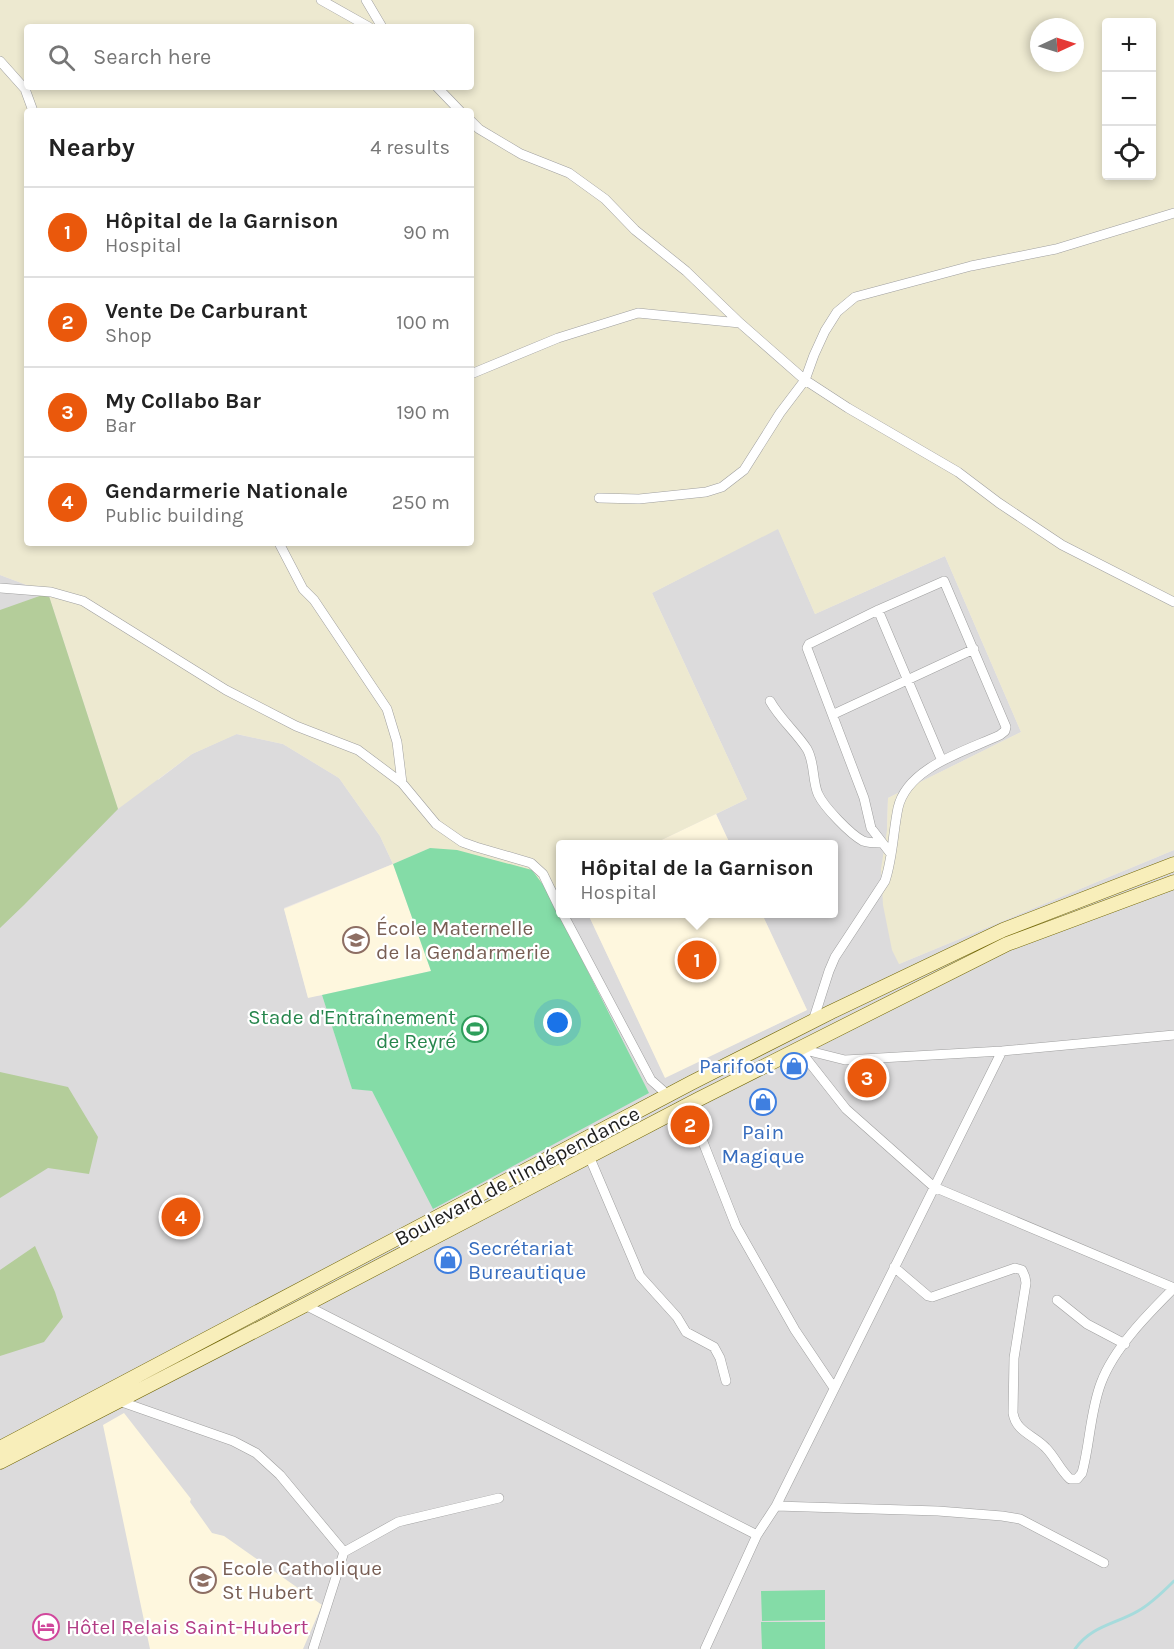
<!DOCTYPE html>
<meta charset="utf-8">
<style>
:root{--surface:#fff;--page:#f6f6f6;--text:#222;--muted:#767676;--line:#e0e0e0;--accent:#ea580c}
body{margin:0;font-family:Karla,sans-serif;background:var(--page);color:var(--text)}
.controls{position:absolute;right:18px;top:18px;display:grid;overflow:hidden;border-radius:6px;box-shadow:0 3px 9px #0003}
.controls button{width:54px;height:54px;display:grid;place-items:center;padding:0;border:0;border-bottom:2px solid var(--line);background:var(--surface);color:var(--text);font:30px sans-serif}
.compass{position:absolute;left:1030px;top:18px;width:54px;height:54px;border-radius:50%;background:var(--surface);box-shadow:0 3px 9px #0003;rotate:86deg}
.you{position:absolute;left:558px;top:1023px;width:21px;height:21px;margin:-15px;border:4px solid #fff;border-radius:50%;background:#1a73e8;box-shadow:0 0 0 9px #1a73e833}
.badge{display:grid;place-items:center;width:39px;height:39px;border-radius:50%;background:var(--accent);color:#fff;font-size:20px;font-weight:700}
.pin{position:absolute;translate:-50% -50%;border:3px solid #fff;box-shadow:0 2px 6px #0006}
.popup{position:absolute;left:556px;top:840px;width:282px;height:78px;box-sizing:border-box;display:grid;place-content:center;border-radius:6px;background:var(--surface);filter:drop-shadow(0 2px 4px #0005);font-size:20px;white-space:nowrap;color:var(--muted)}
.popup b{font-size:22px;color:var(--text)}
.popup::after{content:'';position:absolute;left:50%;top:100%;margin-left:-12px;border:12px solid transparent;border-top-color:var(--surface)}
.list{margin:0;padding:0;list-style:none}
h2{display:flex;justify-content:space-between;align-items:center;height:78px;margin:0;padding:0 24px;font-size:26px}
h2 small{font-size:20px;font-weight:400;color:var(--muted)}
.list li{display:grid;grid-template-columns:39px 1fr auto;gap:18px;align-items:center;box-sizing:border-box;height:90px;padding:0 24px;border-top:2px solid var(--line)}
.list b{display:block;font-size:22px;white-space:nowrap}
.list p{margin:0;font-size:20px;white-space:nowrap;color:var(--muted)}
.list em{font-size:20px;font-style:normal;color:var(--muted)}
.icon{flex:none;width:33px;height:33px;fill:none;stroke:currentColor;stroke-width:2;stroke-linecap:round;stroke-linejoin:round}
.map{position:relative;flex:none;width:1174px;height:1649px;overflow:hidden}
.search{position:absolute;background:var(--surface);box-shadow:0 3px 9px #0003;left:24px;top:24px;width:450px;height:66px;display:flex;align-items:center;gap:15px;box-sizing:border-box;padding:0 21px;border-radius:6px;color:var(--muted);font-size:22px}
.panel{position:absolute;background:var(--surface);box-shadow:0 3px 9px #0003;left:24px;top:108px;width:450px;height:438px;border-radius:6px}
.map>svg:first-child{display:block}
.residential{fill:#dcdbdc}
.education{fill:#fef7de}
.farmland{fill:#ede9d0;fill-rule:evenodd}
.forest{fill:#b4cd9a}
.pitch{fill:#84dca7}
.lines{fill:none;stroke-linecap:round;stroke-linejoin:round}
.stream{stroke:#a6dbdc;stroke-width:3}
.street-casing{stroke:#9f9f9f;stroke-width:10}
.secondary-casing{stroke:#736807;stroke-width:15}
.street{stroke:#fff;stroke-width:9}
.secondary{stroke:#f8eeba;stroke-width:14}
.labels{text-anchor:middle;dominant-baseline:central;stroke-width:4.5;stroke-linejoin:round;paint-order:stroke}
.education-label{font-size:21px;fill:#785e54;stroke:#fff;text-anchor:start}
.leisure-label{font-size:21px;fill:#27864d;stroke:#fff;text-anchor:end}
.shop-label{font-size:21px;fill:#366cbe;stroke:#fff;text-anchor:end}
.street-label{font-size:21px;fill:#1e1e1e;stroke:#fff}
.hotel-label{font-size:21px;fill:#b23c85;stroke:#fff;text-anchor:start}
</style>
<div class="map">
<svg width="1174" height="1649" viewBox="0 0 1174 1649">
<rect width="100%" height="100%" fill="#efe9e5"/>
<!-- residential -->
<path class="residential" d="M 778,528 L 815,614 L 945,556 L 1021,732 L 888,798 L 887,830 L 899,964 L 1174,850 L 1174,1649 L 0,1649 L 0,575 L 48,593 L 158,780 L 192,754 L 236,734 L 283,744 L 339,778 L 380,836 L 393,864 L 284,908 L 308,997 L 322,995 L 352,1088 L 372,1091 L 434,1209 L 547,890 L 560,886 L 560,914 L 588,914 L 665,1077 L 807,1010 L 762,914 L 834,914 L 834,844 L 730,844 L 716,814 L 747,799 L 652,593 Z"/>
<!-- education -->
<path class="education" d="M 716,814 L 730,844 L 653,844 Z
M 393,864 L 431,971 L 308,998 L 284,909 Z
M 588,914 L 762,914 L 807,1010 L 665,1078 Z
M 124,1413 L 191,1499 L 190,1502 L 212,1533 L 224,1536 L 322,1605 L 303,1649 L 150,1649 L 103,1425 Z"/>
<!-- farmland -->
<path class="farmland" d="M 0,0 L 1174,0 L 1174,850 L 899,964 L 892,950 L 883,905 L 881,869 L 887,830 L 888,798 L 1021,732 L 945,556 L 815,614 L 778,529 L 652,593 L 747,799 L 653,844 L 560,844 L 560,886 L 547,890 L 430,848 L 393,864 L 380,836 L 339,778 L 283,744 L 237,734 L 192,754 L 118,809 L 48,593 L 0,575 ZM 1106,22 L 1152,22 L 1152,176 L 1106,176 ZM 27,27 L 471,27 L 471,87 L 27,87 ZM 1039,27 L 1075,27 L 1075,63 L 1039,63 ZM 27,111 L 471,111 L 471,543 L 27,543 Z"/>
<!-- forest -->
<path class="forest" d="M 48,593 L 118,809 L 24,905 L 0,928 L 0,610 Z
M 0,1072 L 68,1087 L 98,1137 L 89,1174 L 48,1168 L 0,1198 Z
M 35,1246 L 55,1292 L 63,1317 L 44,1342 L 0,1356 L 0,1270 Z"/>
<!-- pitch -->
<path class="pitch" d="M 430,848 L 457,850 L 532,870 L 547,890 L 649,1093 L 433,1209 L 372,1091 L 352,1089 L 322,995 L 431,971 L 393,864 Z
M 825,1590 L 825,1620 L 762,1621 L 761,1591 Z
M 761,1622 L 825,1622 L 825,1649 L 762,1649 Z"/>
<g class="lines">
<!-- stream -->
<path class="stream" d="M 1075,1649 C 1091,1626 1116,1624 1138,1611 C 1151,1604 1164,1591 1174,1581"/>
<defs>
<path id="street" d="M 321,0 L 369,27
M 366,0 L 382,27
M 0,61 L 25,89 L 33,111
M 437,87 L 460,111
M 471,121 L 479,129 L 521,154 L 569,173 L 605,199 L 635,230 L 686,271 L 740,323 L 805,380 L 848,408 L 958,472 L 999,503 L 1062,545 L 1174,602
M 471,374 L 558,338 L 638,313 L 740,323
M 599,498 L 639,499 L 706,492 L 722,487 L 744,470 L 780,413 L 805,380 L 814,355 L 825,331 L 837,312 L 855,297 L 971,266 L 1056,249 L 1174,213
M 279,543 L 303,589 L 314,600 L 387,709 L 397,742 L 402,783
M 0,588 L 51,592 L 83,601 L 226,690 L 296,726 L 358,750 L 402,783 L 436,824 L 462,842 L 476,847 L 531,863 L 543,874 L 560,909
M 878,610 L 942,761
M 770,701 C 780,719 796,732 807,749 C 815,763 812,780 818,794 C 824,807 850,834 863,841 C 869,843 875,843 881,843
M 834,714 L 974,649
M 563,914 L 651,1080 L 669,1096
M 813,1021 L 829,971 L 835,957 L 885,881 C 893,857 893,832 898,808 C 907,767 966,751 1000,735 L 1005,731 L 1006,727 L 944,581 L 878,610 L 809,644 L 807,648 L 864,798 L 871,828 L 891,854
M 803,1045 L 809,1051 L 845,1060 L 1002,1051 L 1174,1035
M 798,1048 L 846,1109 L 934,1187 L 1174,1288 C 1148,1314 1114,1348 1101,1383 C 1090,1412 1090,1444 1082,1473 L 1077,1479 L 1070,1479 C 1060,1470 1055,1457 1046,1448 C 1034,1435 1016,1432 1013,1413 L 1014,1358 L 1026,1283 L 1025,1277 L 1022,1270 L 1015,1268 L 932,1297 L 928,1296 L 894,1267
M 688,1104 L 736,1226 L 795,1330 L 834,1388
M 589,1156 L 640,1276 L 677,1317 L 686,1332 L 714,1347 L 720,1358 L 726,1381
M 1057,1300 L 1087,1324 L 1125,1344
M 305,1305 L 757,1535
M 119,1401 L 233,1441 L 256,1453 L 280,1475 L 344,1552
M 776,1506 L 938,1511 L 1002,1516 L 1020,1519 L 1104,1563
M 313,1649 L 344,1552 L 398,1522 L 499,1498
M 705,1649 L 757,1535 L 776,1506 L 1002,1051"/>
<path id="secondary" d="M 0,1448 L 691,1083 L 831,1012 L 1003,930 L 1174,864
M 0,1462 L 305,1305 L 699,1099 L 1007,944 L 1174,882"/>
</defs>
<!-- street casing -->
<use href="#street" class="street-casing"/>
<!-- secondary casing -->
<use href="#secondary" class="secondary-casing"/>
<!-- street -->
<use href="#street" class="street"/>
<!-- secondary -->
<use href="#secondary" class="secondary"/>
</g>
<!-- icons -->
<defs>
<symbol id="school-ring" viewBox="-11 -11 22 22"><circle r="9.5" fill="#fff" stroke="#8d6e63" stroke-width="1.5"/><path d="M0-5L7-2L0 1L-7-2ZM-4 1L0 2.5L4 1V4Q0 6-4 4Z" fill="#8d6e63"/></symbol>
<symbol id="stadium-ring" viewBox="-11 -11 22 22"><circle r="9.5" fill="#fff" stroke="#2e9e5b" stroke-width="1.5"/><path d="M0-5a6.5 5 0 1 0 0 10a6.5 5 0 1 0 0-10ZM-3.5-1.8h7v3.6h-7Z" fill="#2e9e5b"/></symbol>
<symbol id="shop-ring" viewBox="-11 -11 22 22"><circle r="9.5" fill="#fff" stroke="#3f7fe0" stroke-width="1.5"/><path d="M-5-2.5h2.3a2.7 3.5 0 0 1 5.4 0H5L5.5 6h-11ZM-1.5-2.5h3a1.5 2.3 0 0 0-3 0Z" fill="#3f7fe0"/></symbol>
<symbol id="hotel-ring" viewBox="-11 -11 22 22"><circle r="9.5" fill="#fff" stroke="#d1479c" stroke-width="1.5"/><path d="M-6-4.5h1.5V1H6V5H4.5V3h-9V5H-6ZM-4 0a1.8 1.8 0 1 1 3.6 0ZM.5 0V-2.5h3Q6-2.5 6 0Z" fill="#d1479c"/></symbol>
</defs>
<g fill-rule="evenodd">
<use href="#school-ring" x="341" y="925" width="30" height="30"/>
<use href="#stadium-ring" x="460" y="1014" width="30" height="30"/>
<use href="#shop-ring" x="779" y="1051" width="30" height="30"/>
<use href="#shop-ring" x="748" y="1087" width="30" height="30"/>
<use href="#shop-ring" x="433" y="1245" width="30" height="30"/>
<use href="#school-ring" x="188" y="1565" width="30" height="30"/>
<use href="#hotel-ring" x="31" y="1612" width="30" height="30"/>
</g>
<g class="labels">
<!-- education labels -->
<g class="education-label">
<text x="376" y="928">École Maternelle<tspan x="376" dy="24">de la Gendarmerie</tspan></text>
<text x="222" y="1568">Ecole Catholique<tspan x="222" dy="24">St Hubert</tspan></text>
</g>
<!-- leisure labels -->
<g class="leisure-label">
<text x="456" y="1017">Stade d'Entraînement<tspan x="456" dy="24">de Reyré</tspan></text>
</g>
<!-- shop labels -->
<g class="shop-label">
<text x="774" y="1066">Parifoot</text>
<text x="763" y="1132" text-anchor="middle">Pain<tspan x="763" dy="24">Magique</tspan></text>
<text x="468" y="1248" text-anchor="start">Secrétariat<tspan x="468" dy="24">Bureautique</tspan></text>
</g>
<!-- street labels -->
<g class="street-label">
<text transform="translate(517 1176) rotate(-28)">Boulevard de l'Indépendance</text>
</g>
<!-- hotel labels -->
<g class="hotel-label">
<text x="66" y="1627">Hôtel Relais Saint-Hubert</text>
</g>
</g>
</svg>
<div class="controls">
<button>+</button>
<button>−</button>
<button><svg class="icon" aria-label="locate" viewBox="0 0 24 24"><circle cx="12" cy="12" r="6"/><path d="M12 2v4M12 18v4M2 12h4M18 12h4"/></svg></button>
</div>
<svg class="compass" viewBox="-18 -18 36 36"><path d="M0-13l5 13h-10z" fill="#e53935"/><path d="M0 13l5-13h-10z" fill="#767676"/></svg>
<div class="you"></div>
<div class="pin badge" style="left:697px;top:960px">1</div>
<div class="popup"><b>Hôpital de la Garnison</b>Hospital</div>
<div class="pin badge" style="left:690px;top:1125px">2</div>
<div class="pin badge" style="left:867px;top:1078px">3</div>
<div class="pin badge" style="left:181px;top:1217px">4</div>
<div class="search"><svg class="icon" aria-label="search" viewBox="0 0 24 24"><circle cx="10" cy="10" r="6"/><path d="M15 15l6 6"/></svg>Search here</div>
<section class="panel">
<h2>Nearby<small>4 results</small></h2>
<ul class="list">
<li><span class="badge">1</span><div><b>Hôpital de la Garnison</b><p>Hospital</p></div><em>90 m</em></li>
<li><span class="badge">2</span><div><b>Vente De Carburant</b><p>Shop</p></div><em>100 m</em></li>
<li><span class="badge">3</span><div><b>My Collabo Bar</b><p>Bar</p></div><em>190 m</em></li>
<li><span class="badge">4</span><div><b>Gendarmerie Nationale</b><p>Public building</p></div><em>250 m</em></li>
</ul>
</section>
</div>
